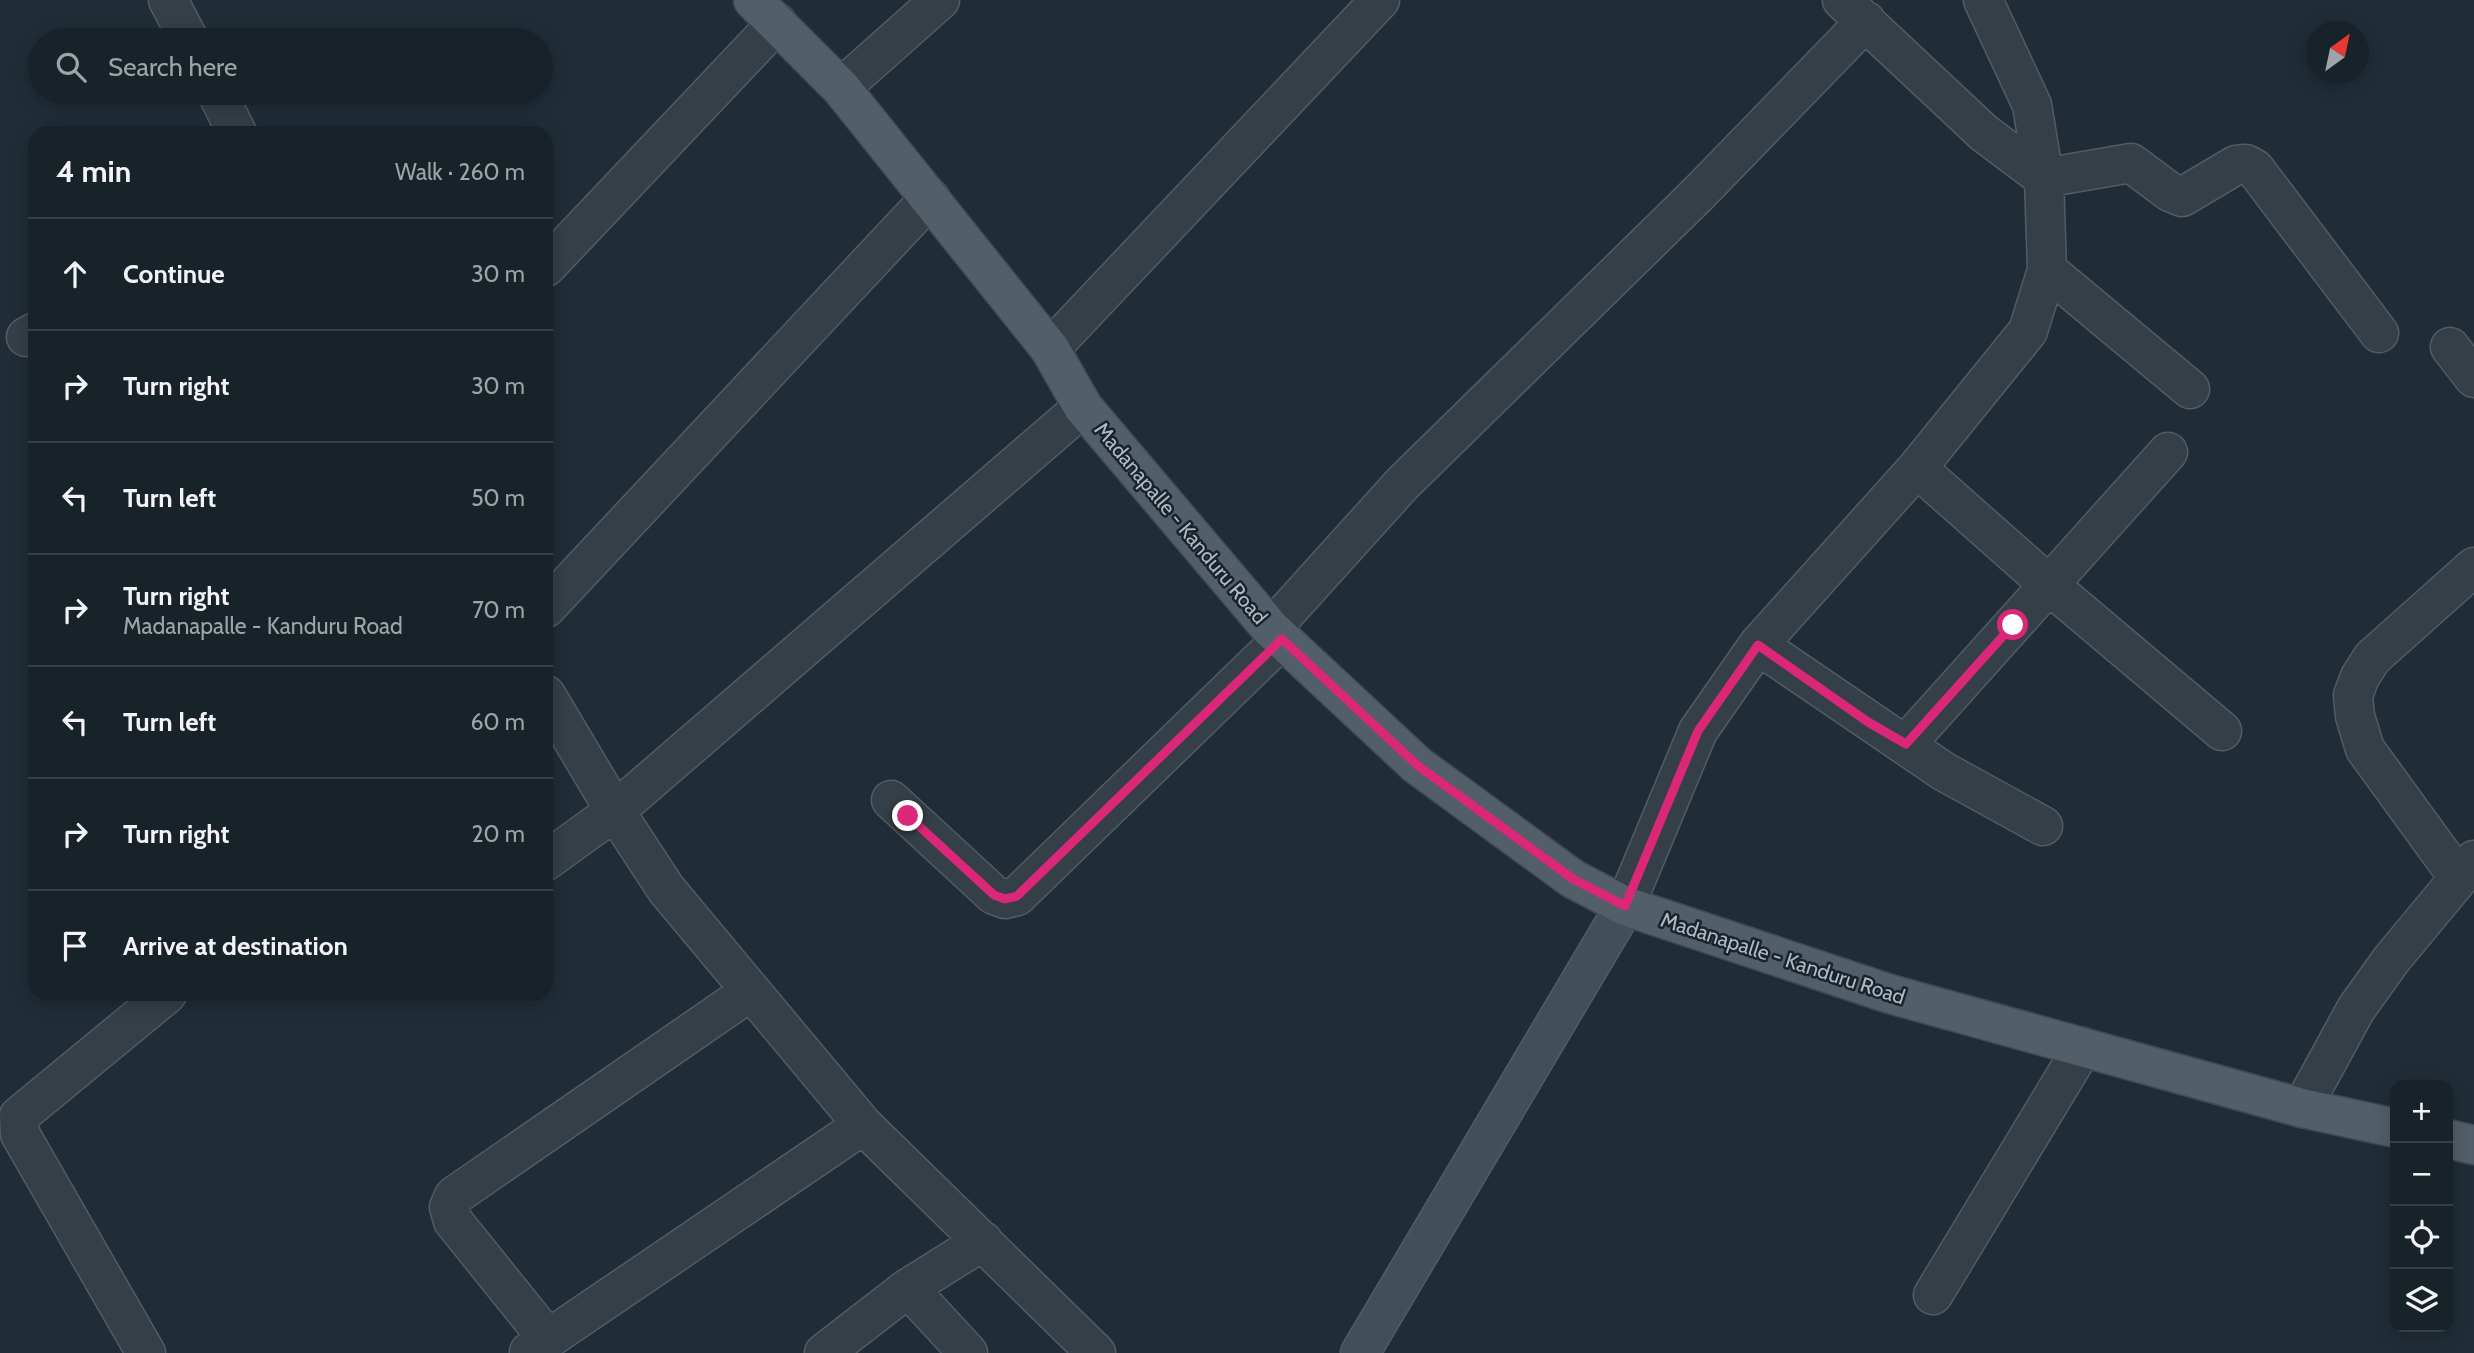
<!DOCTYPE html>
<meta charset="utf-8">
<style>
:root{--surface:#182229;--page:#212a31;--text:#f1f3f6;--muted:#9fa4a8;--line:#363f46}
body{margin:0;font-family:Cabin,sans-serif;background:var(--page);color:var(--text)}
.controls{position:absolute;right:21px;bottom:21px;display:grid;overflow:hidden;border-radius:14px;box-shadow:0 4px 18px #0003}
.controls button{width:63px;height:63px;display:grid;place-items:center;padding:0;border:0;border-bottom:2px solid var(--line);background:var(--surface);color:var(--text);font:35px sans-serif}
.compass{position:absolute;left:2306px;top:21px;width:63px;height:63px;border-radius:50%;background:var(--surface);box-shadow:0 4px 18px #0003;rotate:33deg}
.stop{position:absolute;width:21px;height:21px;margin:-16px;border:5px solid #db2777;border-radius:50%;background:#fff}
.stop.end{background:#db2777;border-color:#fff;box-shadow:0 2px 7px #0008}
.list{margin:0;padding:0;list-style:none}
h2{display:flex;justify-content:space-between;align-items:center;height:91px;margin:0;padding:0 28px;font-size:30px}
h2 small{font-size:23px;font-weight:400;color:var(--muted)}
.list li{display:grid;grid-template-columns:46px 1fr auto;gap:21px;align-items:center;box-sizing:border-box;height:112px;padding:0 28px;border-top:2px solid var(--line)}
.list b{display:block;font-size:26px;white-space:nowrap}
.list p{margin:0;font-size:23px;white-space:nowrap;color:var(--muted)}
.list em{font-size:23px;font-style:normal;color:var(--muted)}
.icon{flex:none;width:38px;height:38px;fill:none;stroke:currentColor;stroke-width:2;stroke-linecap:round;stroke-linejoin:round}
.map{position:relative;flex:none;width:2474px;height:1353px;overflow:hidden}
.search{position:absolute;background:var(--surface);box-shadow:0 4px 18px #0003;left:28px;top:28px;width:525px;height:77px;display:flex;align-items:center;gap:18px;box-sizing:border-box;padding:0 24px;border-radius:38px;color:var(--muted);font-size:26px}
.panel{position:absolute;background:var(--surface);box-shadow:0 4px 18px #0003;left:28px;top:126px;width:525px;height:875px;border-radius:21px}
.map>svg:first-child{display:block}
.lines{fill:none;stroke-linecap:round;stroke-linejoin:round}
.street-casing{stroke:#515c65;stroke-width:41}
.secondary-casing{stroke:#515c65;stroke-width:41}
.primary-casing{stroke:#404a54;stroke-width:41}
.street{stroke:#343f47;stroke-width:38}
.secondary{stroke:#424e5a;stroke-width:38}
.primary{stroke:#525e68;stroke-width:38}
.route{stroke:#db2777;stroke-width:9}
.labels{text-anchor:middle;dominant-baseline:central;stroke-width:5;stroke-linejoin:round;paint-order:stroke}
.street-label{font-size:21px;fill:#aebac4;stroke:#19232c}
</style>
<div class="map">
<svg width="2474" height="1353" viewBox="0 0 2474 1353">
<rect width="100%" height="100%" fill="#202d37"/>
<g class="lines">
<defs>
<path id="street" d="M 168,0 L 189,40
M 1983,0 L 2032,105 L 2044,178 L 2131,163 L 2170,192 L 2182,197 L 2236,165 L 2246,164 L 2255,169 L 2379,333
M 841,88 L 940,0
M 217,93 L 237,133
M 546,267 L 777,23
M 2047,270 L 2190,389
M 26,337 L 35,332
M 2450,347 L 2474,378
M 1050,349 L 1380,0
M 1917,468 L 2049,585 L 2222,731
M 546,608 L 930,198
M 1271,629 L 1402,484 L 1698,194 L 1866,21
M 1758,645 L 1943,771 L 2043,826
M 546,695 L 615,811 L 666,889 L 863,1125 L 1096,1353
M 1906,744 L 2168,452
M 891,800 L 994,895 L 1005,899 L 1017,896 L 1282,639
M 546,861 L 615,811 L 1083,407
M 2458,877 L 2365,749 L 2355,716 L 2353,695 L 2360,677 L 2372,658 L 2474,567
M 1625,906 L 1698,731 L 1758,645 L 1917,468 L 2028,331 L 2047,270 L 2044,178 L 1984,133 L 1842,0
M 2302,1108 L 2356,1009 L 2391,960 L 2474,860
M 908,1288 L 968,1353
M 1933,1295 L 2083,1047
M 548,1339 L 453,1221 L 449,1207 L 454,1196 L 751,991
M 529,1352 L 863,1125
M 146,1353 L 20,1134 L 19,1116 L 167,994
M 824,1353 L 908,1288 L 983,1241"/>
<path id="secondary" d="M 1360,1353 L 1625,906"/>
<path id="primary" d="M 753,0 L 841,88 L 1050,349 L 1083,407 L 1271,629 L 1417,765 L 1573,879 L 1625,906 L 1890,994 L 2302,1108 L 2395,1128
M 2448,1139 L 2474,1145"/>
</defs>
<!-- street casing -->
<use href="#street" class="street-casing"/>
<!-- secondary casing -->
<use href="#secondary" class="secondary-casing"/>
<!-- primary casing -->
<use href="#primary" class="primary-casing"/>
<!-- street -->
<use href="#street" class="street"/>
<!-- secondary -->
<use href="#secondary" class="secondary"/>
<!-- primary -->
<use href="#primary" class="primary"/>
</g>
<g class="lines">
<!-- route -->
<path class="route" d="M 908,816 L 994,895 L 1005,899 L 1017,896 L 1282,639 L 1417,765 L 1573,879 L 1625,906 L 1698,731 L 1758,645 L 1868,722 L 1906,744 L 2013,625"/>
</g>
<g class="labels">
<!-- street labels -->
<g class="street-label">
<text transform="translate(1181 523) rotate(50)">Madanapalle - Kanduru Road</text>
<text transform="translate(1783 958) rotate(18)">Madanapalle - Kanduru Road</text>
</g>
</g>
</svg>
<div class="controls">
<button>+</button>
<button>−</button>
<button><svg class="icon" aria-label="locate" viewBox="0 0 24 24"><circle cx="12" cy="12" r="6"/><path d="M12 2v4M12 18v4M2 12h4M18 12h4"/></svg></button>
<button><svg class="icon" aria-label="layers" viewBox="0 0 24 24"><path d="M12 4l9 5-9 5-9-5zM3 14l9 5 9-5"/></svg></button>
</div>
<svg class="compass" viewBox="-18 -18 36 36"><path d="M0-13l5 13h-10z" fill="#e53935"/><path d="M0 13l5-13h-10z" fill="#9fa4a8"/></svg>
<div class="stop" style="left:2013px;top:625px"></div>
<div class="stop end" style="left:908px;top:816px"></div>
<div class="search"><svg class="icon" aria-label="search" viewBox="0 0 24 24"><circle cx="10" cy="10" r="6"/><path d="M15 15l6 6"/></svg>Search here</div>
<section class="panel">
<h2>4 min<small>Walk · 260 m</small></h2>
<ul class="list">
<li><svg class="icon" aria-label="ahead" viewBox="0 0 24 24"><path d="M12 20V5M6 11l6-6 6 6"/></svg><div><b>Continue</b></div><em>30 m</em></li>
<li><svg class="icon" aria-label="right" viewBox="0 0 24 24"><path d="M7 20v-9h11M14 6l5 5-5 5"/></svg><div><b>Turn right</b></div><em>30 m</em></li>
<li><svg class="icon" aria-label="left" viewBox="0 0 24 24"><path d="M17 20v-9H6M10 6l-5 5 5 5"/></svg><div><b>Turn left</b></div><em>50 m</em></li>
<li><svg class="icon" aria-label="right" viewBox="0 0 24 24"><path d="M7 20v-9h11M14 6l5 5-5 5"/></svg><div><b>Turn right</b><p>Madanapalle - Kanduru Road</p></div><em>70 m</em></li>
<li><svg class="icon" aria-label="left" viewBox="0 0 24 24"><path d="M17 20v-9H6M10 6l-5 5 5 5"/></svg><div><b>Turn left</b></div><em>60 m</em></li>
<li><svg class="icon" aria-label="right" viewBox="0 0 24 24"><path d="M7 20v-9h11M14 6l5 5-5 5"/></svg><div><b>Turn right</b></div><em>20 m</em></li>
<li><svg class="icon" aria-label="arrive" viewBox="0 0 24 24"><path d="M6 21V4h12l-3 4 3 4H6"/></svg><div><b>Arrive at destination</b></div></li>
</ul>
</section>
</div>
